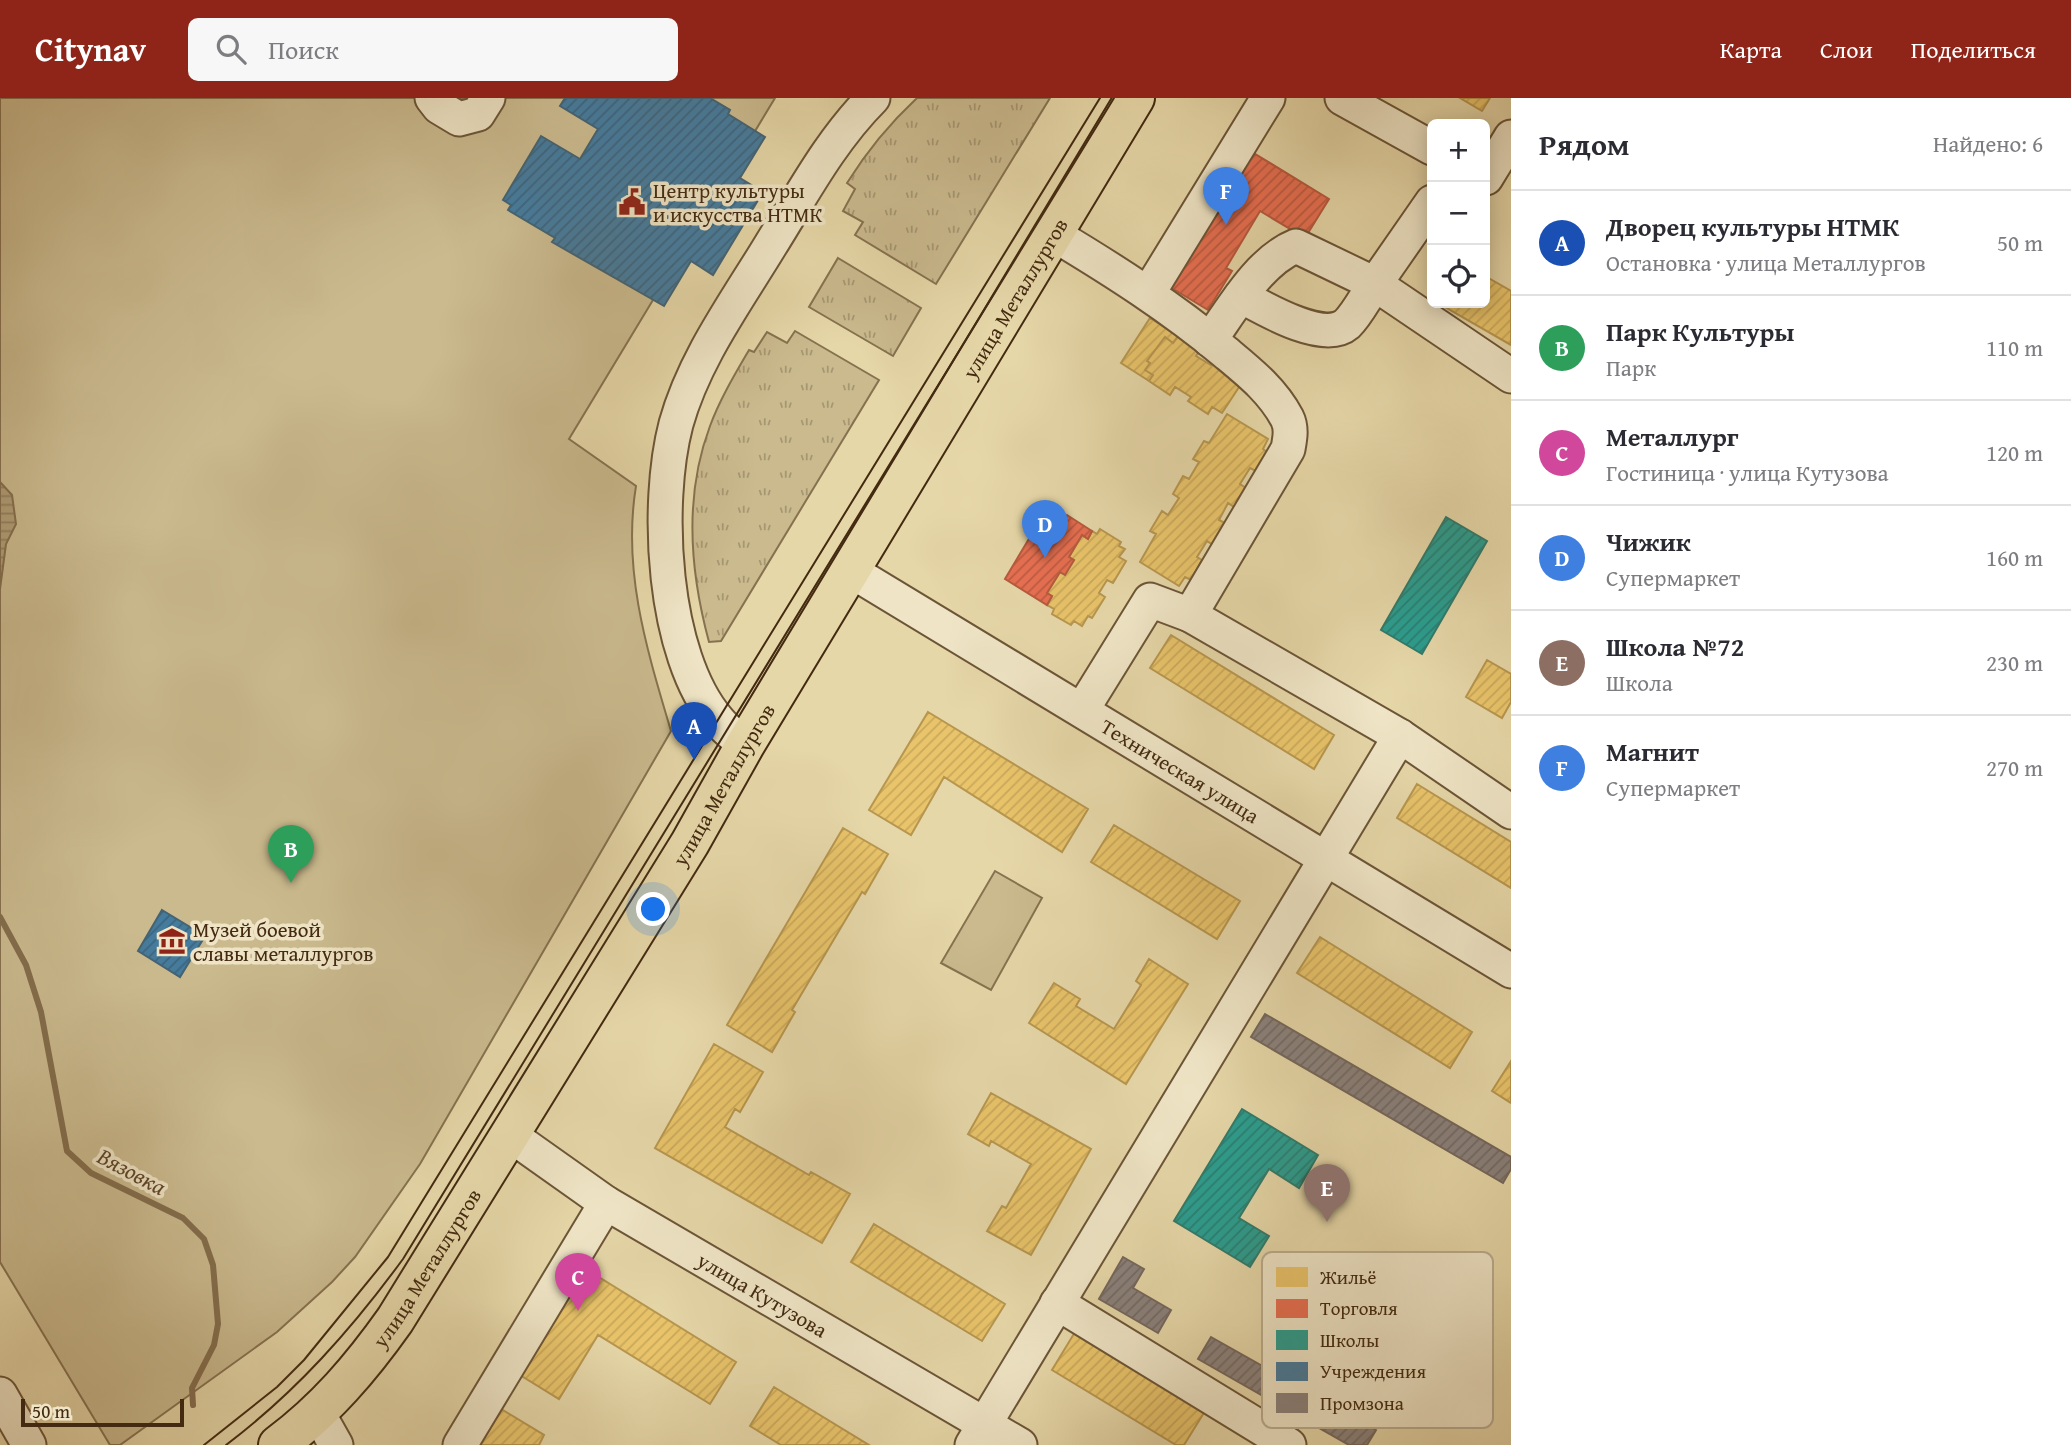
<!DOCTYPE html>
<html lang="ru">
<meta charset="utf-8">
<style>
:root{--surface:#fff;--page:#f7f7f7;--text:#2b2b33;--muted:#7c7c81;--line:#e1e1e2;--accent:#8f2418}
body{margin:0;font-family:"Gentium Book Plus",serif;background:var(--page);color:var(--text)}
.controls{position:absolute;right:21px;top:21px;display:grid;overflow:hidden;border-radius:10px;box-shadow:0 4px 18px #0003}
.controls button{width:63px;height:63px;display:grid;place-items:center;padding:0;border:0;border-bottom:2px solid var(--line);background:var(--surface);color:var(--text);font:35px sans-serif}
.scale{position:absolute;left:21px;bottom:18px;width:163px;box-sizing:border-box;padding-left:7px;border:4px solid #432a11;border-top:0;font-size:19px;line-height:24px;white-space:nowrap;color:#432a11;-webkit-text-stroke:5px #efe5c6;paint-order:stroke}
.you{position:absolute;left:654px;top:812px;width:24px;height:24px;margin:-18px;border:5px solid #fff;border-radius:50%;background:#1a73e8;box-shadow:0 0 0 10px #1a73e833}
.badge{display:grid;place-items:center;width:46px;height:46px;border-radius:50%;background:var(--accent);color:#fff;font-size:23px;font-weight:700}
.pin{position:absolute;translate:-50% -58px;filter:drop-shadow(0 2px 4px #0008)}
.pin::after{content:'';position:absolute;top:37px;width:24px;height:21px;background:inherit;clip-path:polygon(0 0,100% 0,50% 100%)}
.list{margin:0;padding:0;list-style:none}
h2{display:flex;justify-content:space-between;align-items:center;height:91px;margin:0;padding:0 28px;font-size:30px}
h2 small{font-size:23px;font-weight:400;color:var(--muted)}
.list li{display:grid;grid-template-columns:46px 1fr auto;gap:21px;align-items:center;box-sizing:border-box;height:105px;padding:0 28px;border-top:2px solid var(--line)}
.list b{display:block;font-size:26px;white-space:nowrap}
.list p{margin:0;font-size:23px;white-space:nowrap;color:var(--muted)}
.list em{font-size:23px;font-style:normal;color:var(--muted)}
.icon{flex:none;width:38px;height:38px;fill:none;stroke:currentColor;stroke-width:2;stroke-linecap:round;stroke-linejoin:round}
.map{position:relative;flex:none;width:1511px;height:1347px;overflow:hidden}
header{display:flex;align-items:center;gap:42px;box-sizing:border-box;height:98px;padding:0 35px;background:var(--accent);color:#fff}
header strong{font-size:33px}
nav{display:flex;gap:38px;margin-inline-start:auto;font-size:24px}
.search{width:490px;height:63px;background:var(--page);display:flex;align-items:center;gap:18px;box-sizing:border-box;padding:0 24px;border-radius:10px;color:var(--muted);font-size:26px}
main{display:flex}
aside{flex:1;background:var(--surface)}
.map>svg:first-child{display:block}
.grass{fill:url(#grass-tufts);stroke:#867250;stroke-width:2}
.park{fill:#caba8e;stroke:#867250;stroke-width:2}
.water{fill:url(#water-rules);stroke:#846e4d;stroke-width:2}
.homes{fill:url(#homes-hatch);stroke:#b7964f;stroke-width:2}
.shops{fill:url(#shops-hatch);stroke:#b65a3e;stroke-width:2}
.schools{fill:url(#schools-hatch);stroke:#327a69;stroke-width:2}
.public{fill:url(#public-hatch);stroke:#446373;stroke-width:2}
.industry{fill:url(#industry-hatch);stroke:#75675c;stroke-width:2}
.lines{fill:none;stroke-linecap:round;stroke-linejoin:round}
.stream{stroke:#846e4d;stroke-width:6}
.minor-casing{stroke:#6c5537;stroke-width:37}
.major-casing{stroke:#432a11;stroke-width:42}
.minor{stroke:#efe5c6;stroke-width:33}
.major{stroke:#e6d7a8;stroke-width:38}
.tram{stroke:#432a11;stroke-width:2}
.labels{text-anchor:middle;dominant-baseline:central;stroke-width:7;stroke-linejoin:round;paint-order:stroke}
.poi-label{font-size:21px;fill:#432a11;stroke:#efe5c6;text-anchor:start}
.street-label{font-size:21px;fill:#432a11;stroke:#efe5c6}
.water-label{font-size:23px;font-style:italic;fill:#5e462a;stroke:#efe5c6}
.key{fill:#efe5c6;stroke:#bbad90;stroke-width:2}
.key-label{font-size:19px;fill:#432a11}
</style>
<header>
<strong>Citynav</strong>
<div class="search"><svg class="icon" aria-label="search" viewBox="0 0 24 24"><circle cx="10" cy="10" r="6"/><path d="M15 15l6 6"/></svg>Поиск</div>
<nav><a>Карта</a><a>Слои</a><a>Поделиться</a></nav>
</header>
<main>
<div class="map">
<svg width="1511" height="1347" viewBox="0 0 1511 1347">
<defs>
<pattern id="grass-tufts" width="24" height="20" patternUnits="userSpaceOnUse" patternTransform="scale(1.75)"><rect width="24" height="20" fill="#caba8e"/><path d="M3 7l-1-3M5 7V3M7 7l1-3M15 17l-1-3M17 17v-4M19 17l1-3" fill="none" stroke="#a69773"/></pattern>
<pattern id="water-rules" width="6" height="5" patternUnits="userSpaceOnUse" patternTransform="scale(1.75)"><rect width="6" height="5" fill="#af9c75"/><path d="M0 2.5h6" fill="none" stroke="#907f5f"/></pattern>
<pattern id="homes-hatch" width="6" height="6" patternUnits="userSpaceOnUse" patternTransform="scale(1.75)"><rect width="6" height="6" fill="#e9c46a"/><path d="M-1 1l2-2M0 6l6-6M5 7l2-2" fill="none" stroke="#c9a95b"/></pattern>
<pattern id="shops-hatch" width="6" height="6" patternUnits="userSpaceOnUse" patternTransform="scale(1.75)"><rect width="6" height="6" fill="#e76f51"/><path d="M-1 1l2-2M0 6l6-6M5 7l2-2" fill="none" stroke="#bd5b42"/></pattern>
<pattern id="schools-hatch" width="6" height="6" patternUnits="userSpaceOnUse" patternTransform="scale(1.75)"><rect width="6" height="6" fill="#2a9d8f"/><path d="M-1 1l2-2M0 6l6-6M5 7l2-2" fill="none" stroke="#268073"/></pattern>
<pattern id="public-hatch" width="6" height="6" patternUnits="userSpaceOnUse" patternTransform="scale(1.75)"><rect width="6" height="6" fill="#457b9d"/><path d="M-1 1l2-2M0 6l6-6M5 7l2-2" fill="none" stroke="#3b657f"/></pattern>
<pattern id="industry-hatch" width="6" height="6" patternUnits="userSpaceOnUse" patternTransform="scale(1.75)"><rect width="6" height="6" fill="#8a817c"/><path d="M-1 1l2-2M0 6l6-6M5 7l2-2" fill="none" stroke="#726a64"/></pattern>
</defs>
<rect width="100%" height="100%" fill="#e6d7a8"/>
<filter id="stains"><feTurbulence type="fractalNoise" baseFrequency=".00286" numOctaves="4"/><feColorMatrix values="0 0 0 0 .2 0 0 0 0 .09 0 0 0 0 .02 0 0 0 .5 -.17"/></filter>
<radialGradient id="worn" r=".72"><stop offset=".6" stop-color="#630" stop-opacity="0"/><stop offset="1" stop-color="#630" stop-opacity=".3"/></radialGradient>
<!-- grass -->
<path class="grass" d="M 917,0 L 1050,0 L 936,186 L 855,137 L 863,124 L 843,113 L 855,91 L 847,85 C 867,53 889,26 917,0 Z
M 838,160 L 921,210 L 893,258 L 809,209 Z
M 795,233 L 879,282 L 721,543 L 709,544 C 690,474 684,397 710,328 C 720,301 735,276 749,252 L 754,254 L 767,234 L 787,245 Z"/>
<!-- park -->
<path class="park" d="M 0,0 L 775,0 L 569,341 L 636,388 C 622,473 647,552 671,633 L 420,1066 L 355,1159 L 332,1184 L 277,1234 L 120,1347 L 110,1347 L 0,1164 Z
M 995,773 L 1042,800 L 991,892 L 941,865 Z"/>
<!-- water -->
<path class="water" d="M 0,384 L 12,397 L 16,426 L 6,446 L 0,491 Z"/>
<!-- homes -->
<path class="homes" d="M 1460,0 L 1490,0 L 1482,13 Z
M 1485,178 L 1511,193 L 1511,247 L 1438,205 L 1485,205 Z
M 1150,220 L 1178,238 L 1173,245 L 1165,239 L 1147,263 L 1150,265 L 1145,272 L 1153,277 L 1149,283 L 1121,265 Z
M 1178,238 L 1200,252 L 1196,258 L 1211,267 L 1216,260 L 1241,286 L 1222,315 L 1212,309 L 1208,316 L 1188,303 L 1191,299 L 1175,289 L 1170,297 L 1149,283 L 1153,277 L 1145,272 L 1150,265 L 1147,263 L 1165,239 L 1173,245 Z
M 1227,316 L 1268,341 L 1263,351 L 1267,354 L 1256,373 L 1250,370 L 1240,386 L 1246,390 L 1234,409 L 1228,405 L 1219,422 L 1225,425 L 1213,447 L 1207,443 L 1197,459 L 1202,462 L 1191,482 L 1185,479 L 1179,488 L 1140,464 L 1156,436 L 1150,433 L 1162,413 L 1168,417 L 1179,400 L 1173,396 L 1183,378 L 1189,381 L 1199,364 L 1193,361 L 1204,343 L 1209,345 Z
M 1100,431 L 1121,444 L 1119,448 L 1125,451 L 1119,459 L 1126,463 L 1113,485 L 1107,482 L 1099,495 L 1105,499 L 1092,520 L 1088,518 L 1082,528 L 1074,523 L 1071,527 L 1052,516 L 1054,511 L 1047,507 L 1052,498 L 1047,495 L 1060,474 L 1065,477 L 1074,462 L 1069,459 L 1082,437 L 1088,441 L 1092,433 L 1097,436 Z
M 1171,537 L 1334,637 L 1314,671 L 1150,570 Z
M 1487,562 L 1511,576 L 1511,604 L 1502,620 L 1466,599 Z
M 928,614 L 1088,711 L 1062,754 L 944,679 L 911,737 L 869,712 Z
M 1417,686 L 1511,744 L 1511,790 L 1397,720 Z
M 1114,727 L 1240,803 L 1217,841 L 1091,764 Z
M 843,730 L 888,756 L 865,796 L 862,794 L 792,912 L 795,914 L 772,954 L 727,927 Z
M 1320,839 L 1472,934 L 1450,970 L 1297,875 Z
M 1149,861 L 1188,886 L 1126,986 L 1029,925 L 1054,885 L 1080,901 L 1076,908 L 1114,931 L 1141,887 L 1136,883 Z
M 714,946 L 763,974 L 740,1014 L 735,1011 L 725,1029 L 809,1077 L 811,1074 L 850,1096 L 822,1145 L 655,1050 Z
M 1511,963 L 1511,1005 L 1492,993 Z
M 991,995 L 1091,1051 L 1031,1157 L 987,1133 L 1002,1108 L 1006,1110 L 1031,1066 L 991,1043 L 989,1048 L 968,1036 Z
M 874,1126 L 1005,1206 L 982,1243 L 851,1164 Z
M 581,1168 L 736,1264 L 710,1306 L 598,1237 L 559,1301 L 515,1274 Z
M 1075,1234 L 1205,1313 L 1184,1347 L 1176,1347 L 1052,1272 Z
M 774,1289 L 869,1347 L 781,1347 L 750,1328 Z
M 498,1309 L 544,1337 L 539,1347 L 476,1347 Z"/>
<!-- shops -->
<path class="shops" d="M 1247,51 L 1329,101 L 1305,140 L 1260,113 L 1226,170 L 1232,173 L 1208,212 L 1165,186 Z
M 1045,414 L 1062,424 L 1067,417 L 1092,433 L 1088,441 L 1082,437 L 1069,459 L 1074,462 L 1065,477 L 1060,474 L 1047,495 L 1052,498 L 1047,507 L 1005,481 Z"/>
<!-- schools -->
<path class="schools" d="M 1446,419 L 1487,443 L 1422,556 L 1381,532 Z
M 1242,1011 L 1318,1057 L 1299,1090 L 1269,1071 L 1239,1120 L 1269,1138 L 1250,1169 L 1174,1123 Z"/>
<!-- public -->
<path class="public" d="M 565,0 L 710,0 L 730,12 L 728,16 L 765,39 L 740,80 L 763,94 L 713,177 L 691,163 L 664,208 L 552,144 L 555,140 L 508,112 L 511,107 L 503,102 L 541,38 L 580,61 L 598,31 L 560,8 Z
M 162,812 L 205,838 L 180,879 L 138,853 Z"/>
<!-- industry -->
<path class="industry" d="M 1265,916 L 1511,1059 L 1511,1071 L 1503,1085 L 1251,939 Z
M 1123,1159 L 1144,1171 L 1133,1190 L 1171,1212 L 1158,1235 L 1099,1201 Z
M 1211,1239 L 1376,1332 L 1367,1347 L 1349,1347 L 1198,1261 Z"/>
<g class="lines">
<!-- stream -->
<path class="stream" d="M 0,819 L 26,867 L 41,914 L 67,1053 L 91,1075 L 183,1120 L 204,1141 L 213,1167 L 218,1226 L 214,1247 L 192,1290 L 193,1307"/>
<defs>
<g id="minor">
<path d="M 432,0 L 439,9 L 459,21 L 478,16 L 488,0"/>
<path d="M 1342,0 L 1432,50"/>
<path d="M 1486,80 L 1511,39"/>
<path d="M 1053,136 C 1113,172 1171,209 1225,254 C 1249,274 1272,292 1287,320 C 1292,330 1290,340 1288,351 L 1190,517 L 1400,638 L 1511,714"/>
<path d="M 1149,194 L 1268,0"/>
<path d="M 1241,198 C 1263,210 1324,246 1347,226 C 1358,215 1366,198 1375,186 L 1511,278"/>
<path d="M 1210,242 C 1233,210 1259,163 1296,148 L 1375,186 L 1432,104"/>
<path id="s1" d="M 851,473 L 1511,873"/>
<path d="M 1082,612 L 1150,502 L 1190,517"/>
<path d="M 745,647 C 736,639 726,632 718,622 C 662,557 655,406 676,326 C 694,261 736,204 770,148 C 802,97 830,43 873,0"/>
<path id="s2" d="M 510,1037 L 606,1105 L 1020,1347"/>
<path d="M 1057,1205 L 1289,1347"/>
<path d="M 0,1296 L 29,1347"/>
<path d="M 318,1315 L 336,1347"/>
<path d="M 460,1347 L 606,1105"/>
<path d="M 972,1347 L 1400,638"/>
</g>
<g id="major">
<path id="s3" d="M 278,1347 C 325,1312 361,1270 395,1222 L 690,745 L 745,647 L 1135,0"/>
</g>
</defs>
<!-- minor casing -->
<use href="#minor" class="minor-casing"/>
<!-- major casing -->
<use href="#major" class="major-casing"/>
<!-- minor -->
<use href="#minor" class="minor"/>
<!-- major -->
<use href="#major" class="major"/>
<!-- tram -->
<path class="tram" d="M 204,1347 L 277,1289 L 304,1262 L 388,1159 L 1100,0
M 226,1347 C 296,1294 351,1232 403,1161 L 1114,0"/>
</g>
<!-- icons -->
<defs>
<symbol id="civic-bare" viewBox="-9 -9 18 18"><path d="M-.6-6.5H3V-4.5H.6V-3L4-1V1h2V6H-6V1h2V-1L-.6-3ZM-1.2 2.5V6h2.4V2.5Z" fill="#8f2418" stroke="#efe5c6" stroke-width="2.5" paint-order="stroke"/></symbol>
<symbol id="museum-bare" viewBox="-9 -9 18 18"><path d="M0-6L6-3V-2H-6V-3ZM-5-1h2V3h-2ZM-1-1h2V3h-2ZM3-1h2V3H3ZM-6 4H6V6H-6Z" fill="#8f2418" stroke="#efe5c6" stroke-width="2.5" paint-order="stroke"/></symbol>
</defs>
<g fill-rule="evenodd">
<use href="#civic-bare" x="613" y="85" width="38" height="38"/>
<use href="#museum-bare" x="153" y="824" width="38" height="38"/>
</g>
<g class="labels">
<!-- poi labels -->
<g class="poi-label">
<text x="653" y="92">Центр культуры<tspan x="653" dy="24">и искусства НТМК</tspan></text>
<text x="193" y="831">Музей боевой<tspan x="193" dy="24">славы металлургов</tspan></text>
</g>
<!-- street labels -->
<g class="street-label">
<text stroke="none"><textPath href="#s3" startOffset="1367">улица Металлургов</textPath></text>
<text stroke="none"><textPath href="#s1" startOffset="385">Техническая улица</textPath></text>
<text stroke="none"><textPath href="#s3" startOffset="800">улица Металлургов</textPath></text>
<text stroke="none"><textPath href="#s3" startOffset="233">улица Металлургов</textPath></text>
<text stroke="none"><textPath href="#s2" startOffset="299">улица Кутузова</textPath></text>
</g>
<!-- water labels -->
<g class="water-label">
<text transform="translate(132 1073) rotate(28)">Вязовка</text>
</g>
</g>
<!-- legend -->
<rect x="1262" y="1154" width="231" height="176" rx="10" class="key"/>
<rect x="1276" y="1169" width="32" height="20" fill="#e9c46a"/>
<rect x="1276" y="1201" width="32" height="19" fill="#e76f51"/>
<rect x="1276" y="1232" width="32" height="20" fill="#2a9d8f"/>
<rect x="1276" y="1264" width="32" height="19" fill="#457b9d"/>
<rect x="1276" y="1295" width="32" height="20" fill="#8a817c"/>
<g class="key-label">
<text x="1320" y="1186">Жильё</text>
<text x="1320" y="1217">Торговля</text>
<text x="1320" y="1249">Школы</text>
<text x="1320" y="1280">Учреждения</text>
<text x="1320" y="1312">Промзона</text>
</g>
<rect width="100%" height="100%" filter="url(#stains)"/>
<rect width="100%" height="100%" fill="url(#worn)"/>
</svg>
<div class="controls">
<button>+</button>
<button>−</button>
<button><svg class="icon" aria-label="locate" viewBox="0 0 24 24"><circle cx="12" cy="12" r="6"/><path d="M12 2v4M12 18v4M2 12h4M18 12h4"/></svg></button>
</div>
<div class="scale">50 m</div>
<div class="you"></div>
<div class="pin badge" style="left:694px;top:662px;background:#1a4fb4">A</div>
<div class="pin badge" style="left:291px;top:785px;background:#2e9e5b">B</div>
<div class="pin badge" style="left:578px;top:1213px;background:#d1479c">C</div>
<div class="pin badge" style="left:1045px;top:460px;background:#3f7fe0">D</div>
<div class="pin badge" style="left:1327px;top:1124px;background:#8d6e63">E</div>
<div class="pin badge" style="left:1226px;top:127px;background:#3f7fe0">F</div>
</div>
<aside>
<h2>Рядом<small>Найдено: 6</small></h2>
<ul class="list">
<li><span class="badge" style="background:#1a4fb4">A</span><div><b>Дворец культуры НТМК</b><p>Остановка · улица Металлургов</p></div><em>50 m</em></li>
<li><span class="badge" style="background:#2e9e5b">B</span><div><b>Парк Культуры</b><p>Парк</p></div><em>110 m</em></li>
<li><span class="badge" style="background:#d1479c">C</span><div><b>Металлург</b><p>Гостиница · улица Кутузова</p></div><em>120 m</em></li>
<li><span class="badge" style="background:#3f7fe0">D</span><div><b>Чижик</b><p>Супермаркет</p></div><em>160 m</em></li>
<li><span class="badge" style="background:#8d6e63">E</span><div><b>Школа №72</b><p>Школа</p></div><em>230 m</em></li>
<li><span class="badge" style="background:#3f7fe0">F</span><div><b>Магнит</b><p>Супермаркет</p></div><em>270 m</em></li>
</ul>
</aside>
</main>
